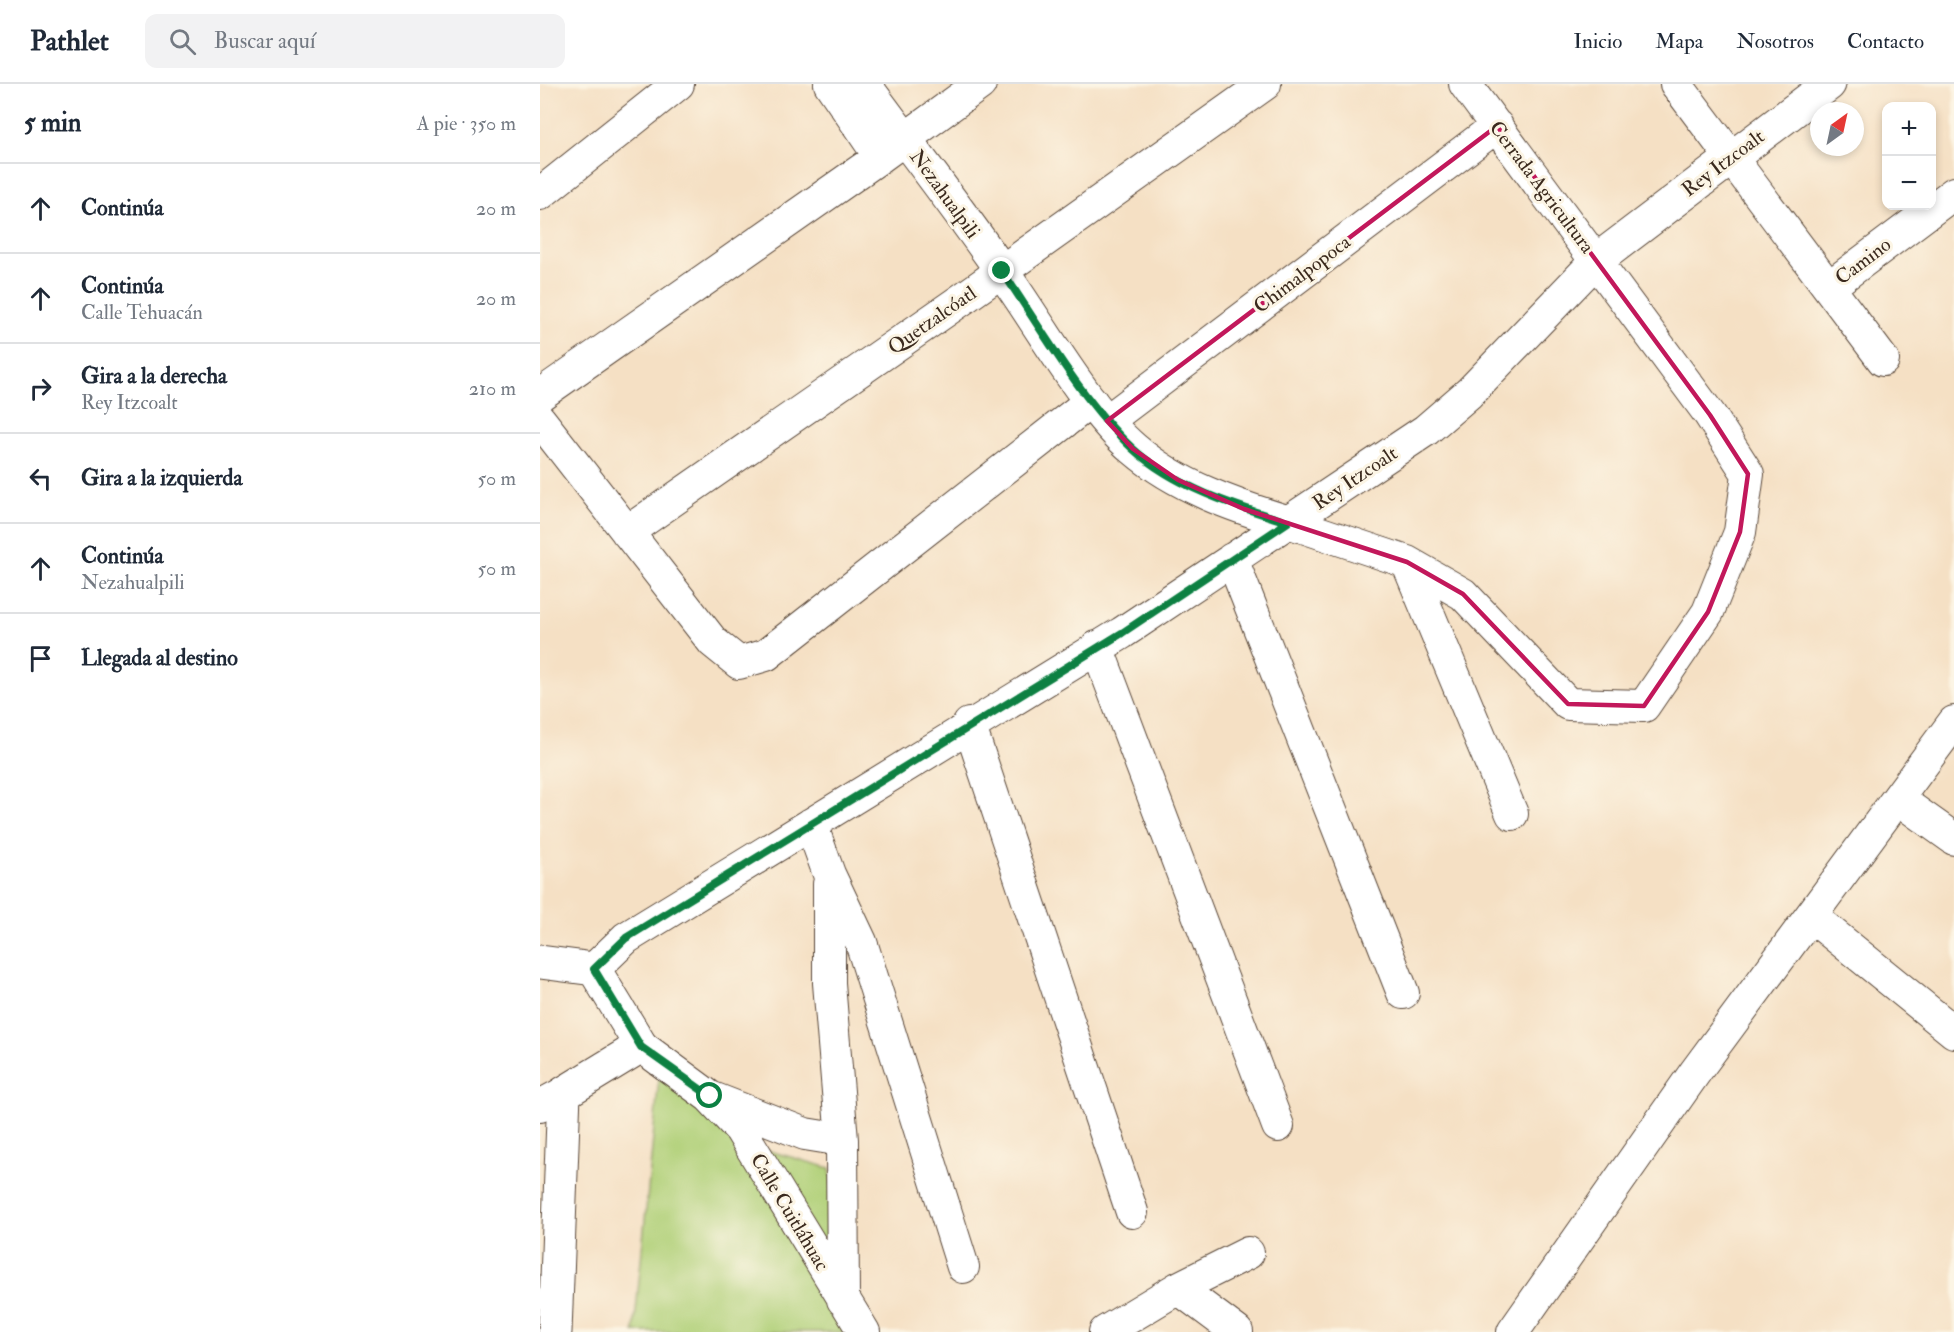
<!DOCTYPE html>
<html lang="es">
<meta charset="utf-8">
<style>
:root{--surface:#fff;--page:#f2f2f3;--text:#1f2937;--muted:#747a83;--line:#e0e1e3}
body{margin:0;font-family:"IM FELL Double Pica",serif;background:var(--page);color:var(--text)}
.controls{position:absolute;right:18px;top:18px;display:grid;overflow:hidden;border-radius:12px;box-shadow:0 3px 9px #0003}
.controls button{width:54px;height:54px;display:grid;place-items:center;padding:0;border:0;border-bottom:2px solid var(--line);background:var(--surface);color:var(--text);font:30px sans-serif}
.compass{position:absolute;left:1270px;top:18px;width:54px;height:54px;border-radius:50%;background:var(--surface);box-shadow:0 3px 9px #0003;rotate:33deg}
.stop{position:absolute;width:18px;height:18px;margin:-14px;border:4px solid #0b8043;border-radius:50%;background:#fff}
.stop.end{background:#0b8043;border-color:#fff;box-shadow:0 2px 6px #0008}
.list{margin:0;padding:0;list-style:none}
h2{display:flex;justify-content:space-between;align-items:center;height:78px;margin:0;padding:0 24px;font-size:26px}
h2 small{font-size:20px;font-weight:400;color:var(--muted)}
.list li{display:grid;grid-template-columns:39px 1fr auto;gap:18px;align-items:center;box-sizing:border-box;height:90px;padding:0 24px;border-top:2px solid var(--line)}
.list b{display:block;font-size:22px;white-space:nowrap}
.list p{margin:0;font-size:20px;white-space:nowrap;color:var(--muted)}
.list em{font-size:20px;font-style:normal;color:var(--muted)}
.icon{flex:none;width:33px;height:33px;fill:none;stroke:currentColor;stroke-width:2;stroke-linecap:round;stroke-linejoin:round}
.map{position:relative;flex:none;width:1414px;height:1248px;overflow:hidden}
header{display:flex;align-items:center;gap:36px;box-sizing:border-box;height:84px;padding:0 30px;background:var(--surface);border-bottom:2px solid var(--line)}
header strong{font-size:28px}
nav{display:flex;gap:33px;margin-inline-start:auto;font-size:21px}
.search{width:420px;height:54px;background:var(--page);display:flex;align-items:center;gap:15px;box-sizing:border-box;padding:0 21px;border-radius:12px;color:var(--muted);font-size:22px}
main{display:flex}
aside{flex:1;background:var(--surface)}
.map>svg:first-child{display:block}
.green{fill:#b0d078;stroke:#767d4b;stroke-width:1.5}
.lines{fill:none;stroke-linecap:round;stroke-linejoin:round}
.street-casing{stroke:#574537;stroke-width:34}
.secondary-casing{stroke:#574537;stroke-width:35}
.street{stroke:#fff;stroke-width:32}
.secondary{stroke:#fff;stroke-width:33}
.route{stroke:#0b8043;stroke-width:8}
.marked{fill:none;stroke:#c2185b;stroke-width:4.5;stroke-linejoin:round}
.labels{text-anchor:middle;dominant-baseline:central;stroke-width:6;stroke-linejoin:round;paint-order:stroke}
.street-label{font-size:20px;fill:#3b2a1e;stroke:#fcf5e5}
</style>
<header>
<strong>Pathlet</strong>
<div class="search"><svg class="icon" aria-label="search" viewBox="0 0 24 24"><circle cx="10" cy="10" r="6"/><path d="M15 15l6 6"/></svg>Buscar aquí</div>
<nav><a>Inicio</a><a>Mapa</a><a>Nosotros</a><a>Contacto</a></nav>
</header>
<main>
<aside>
<h2>5 min<small>A pie · 350 m</small></h2>
<ul class="list">
<li><svg class="icon" aria-label="ahead" viewBox="0 0 24 24"><path d="M12 20V5M6 11l6-6 6 6"/></svg><div><b>Continúa</b></div><em>20 m</em></li>
<li><svg class="icon" aria-label="ahead" viewBox="0 0 24 24"><path d="M12 20V5M6 11l6-6 6 6"/></svg><div><b>Continúa</b><p>Calle Tehuacán</p></div><em>20 m</em></li>
<li><svg class="icon" aria-label="right" viewBox="0 0 24 24"><path d="M7 20v-9h11M14 6l5 5-5 5"/></svg><div><b>Gira a la derecha</b><p>Rey Itzcoalt</p></div><em>210 m</em></li>
<li><svg class="icon" aria-label="left" viewBox="0 0 24 24"><path d="M17 20v-9H6M10 6l-5 5 5 5"/></svg><div><b>Gira a la izquierda</b></div><em>50 m</em></li>
<li><svg class="icon" aria-label="ahead" viewBox="0 0 24 24"><path d="M12 20V5M6 11l6-6 6 6"/></svg><div><b>Continúa</b><p>Nezahualpili</p></div><em>50 m</em></li>
<li><svg class="icon" aria-label="arrive" viewBox="0 0 24 24"><path d="M6 21V4h12l-3 4 3 4H6"/></svg><div><b>Llegada al destino</b></div></li>
</ul>
</aside>
<div class="map">
<svg width="1414" height="1248" viewBox="0 0 1414 1248">
<rect width="100%" height="100%" fill="#fcf5e5"/>
<filter id="ink" filterUnits="userSpaceOnUse"><feTurbulence type="fractalNoise" baseFrequency=".0167" numOctaves="2"/><feDisplacementMap in="SourceGraphic" scale="12" xChannelSelector="R" yChannelSelector="G"/><feConvolveMatrix kernelMatrix="1 2 1 2 8 2 1 2 1" color-interpolation-filters="sRGB"/></filter>
<filter id="wash" filterUnits="userSpaceOnUse"><feTurbulence type="fractalNoise" baseFrequency=".008" numOctaves="4" result="noise"/><feDisplacementMap in="SourceGraphic" scale="24" xChannelSelector="R" yChannelSelector="G"/><feGaussianBlur stdDeviation="1.35" result="paint"/><feColorMatrix in="noise" values="0 0 0 0 0 0 0 0 0 0 0 0 0 0 0 0 0 1.4 0 .05"/><feComposite in="paint" operator="in"/></filter>
<g filter="url(#wash)">
<rect width="100%" height="100%" fill="#f5e0c4"/>
<!-- green -->
<path class="green" d="M 119,993 L 215,1063 L 290,1084 L 314,1248 L 94,1248 Z"/>
</g>
<g filter="url(#ink)">
<g class="lines">
<defs>
<path id="street" d="M 290,0 L 340,73
M 1136,0 L 1343,276
M 0,110 L 138,0
M 1289,203 L 1414,109
M 0,311 L 340,73 L 440,0
M 0,336 L 173,558 L 199,579 L 226,571 L 551,317
M 567,337 L 957,42
M 748,438 L 867,478 L 923,510 L 1028,620 L 1104,622 L 1168,528 L 1200,448 L 1208,390 L 1170,331 L 925,0
M 87,448 L 421,216 L 725,0
M 692,475 L 863,909
M 867,478 L 972,730
M 557,563 L 738,1042
M 429,640 L 592,1128
M 1358,715 L 1414,755
M 271,740 L 289,790 L 321,858 L 423,1183
M 289,800 L 289,899 L 302,1056 L 303,1216
M 1272,833 L 1414,948
M 54,885 L 86,854 L 582,549 L 886,346 L 929,309 L 1057,176
M 101,962 L 170,1013 L 265,1050 L 302,1056
M 170,1013 L 200,1045 L 324,1248
M 0,1022 L 24,1009
M 638,1204 L 697,1248
M 565,1248 L 638,1204 L 708,1169
M 973,1248 L 1156,987 L 1414,638"/>
<path id="secondary" d="M 324,0 C 373,67 425,133 472,202 C 506,251 549,327 594,365 C 637,402 694,422 748,438
M 1057,176 L 1289,0
M 0,878 L 54,885 L 101,962 L 24,1009 L 15,1248"/>
</defs>
<!-- street casing -->
<use href="#street" class="street-casing"/>
<!-- secondary casing -->
<use href="#secondary" class="secondary-casing"/>
<!-- street -->
<use href="#street" class="street"/>
<!-- secondary -->
<use href="#secondary" class="secondary"/>
</g>
</g>
<g class="lines" filter="url(#ink)">
<!-- route -->
<path class="route" d="M 170,1012 L 101,963 L 54,885 L 86,854 L 582,549 L 748,438 C 695,422 634,403 592,364 C 542,317 501,244 462,187"/>
</g>
<!-- marked area -->
<path class="marked" d="M 957,42 L 1170,331 L 1208,390 L 1200,448 L 1168,528 L 1104,622 L 1028,620 L 923,510 L 867,478 L 704,425 L 638,396 L 593,365 L 567,337 Z"/>
<g class="labels">
<!-- street labels -->
<g class="street-label">
<text transform="translate(1183 79) rotate(-37)">Rey Itzcoalt</text>
<text transform="translate(1002 103) rotate(53)">Cerrada Agricultura</text>
<text transform="translate(405 110) rotate(54)">Nezahualpili</text>
<text transform="translate(1323 177) rotate(-37)">Camino</text>
<text transform="translate(762 190) rotate(-37)">Chimalpopoca</text>
<text transform="translate(392 236) rotate(-35)">Quetzalcóatl</text>
<text transform="translate(815 394) rotate(-34)">Rey Itzcoalt</text>
<text transform="translate(250 1128) rotate(59)">Calle Cuitláhuac</text>
</g>
</g>
</svg>
<div class="controls">
<button>+</button>
<button>−</button>
</div>
<svg class="compass" viewBox="-18 -18 36 36"><path d="M0-13l5 13h-10z" fill="#e53935"/><path d="M0 13l5-13h-10z" fill="#747a83"/></svg>
<div class="stop" style="left:170px;top:1012px"></div>
<div class="stop end" style="left:462px;top:187px"></div>
</div>
</main>
